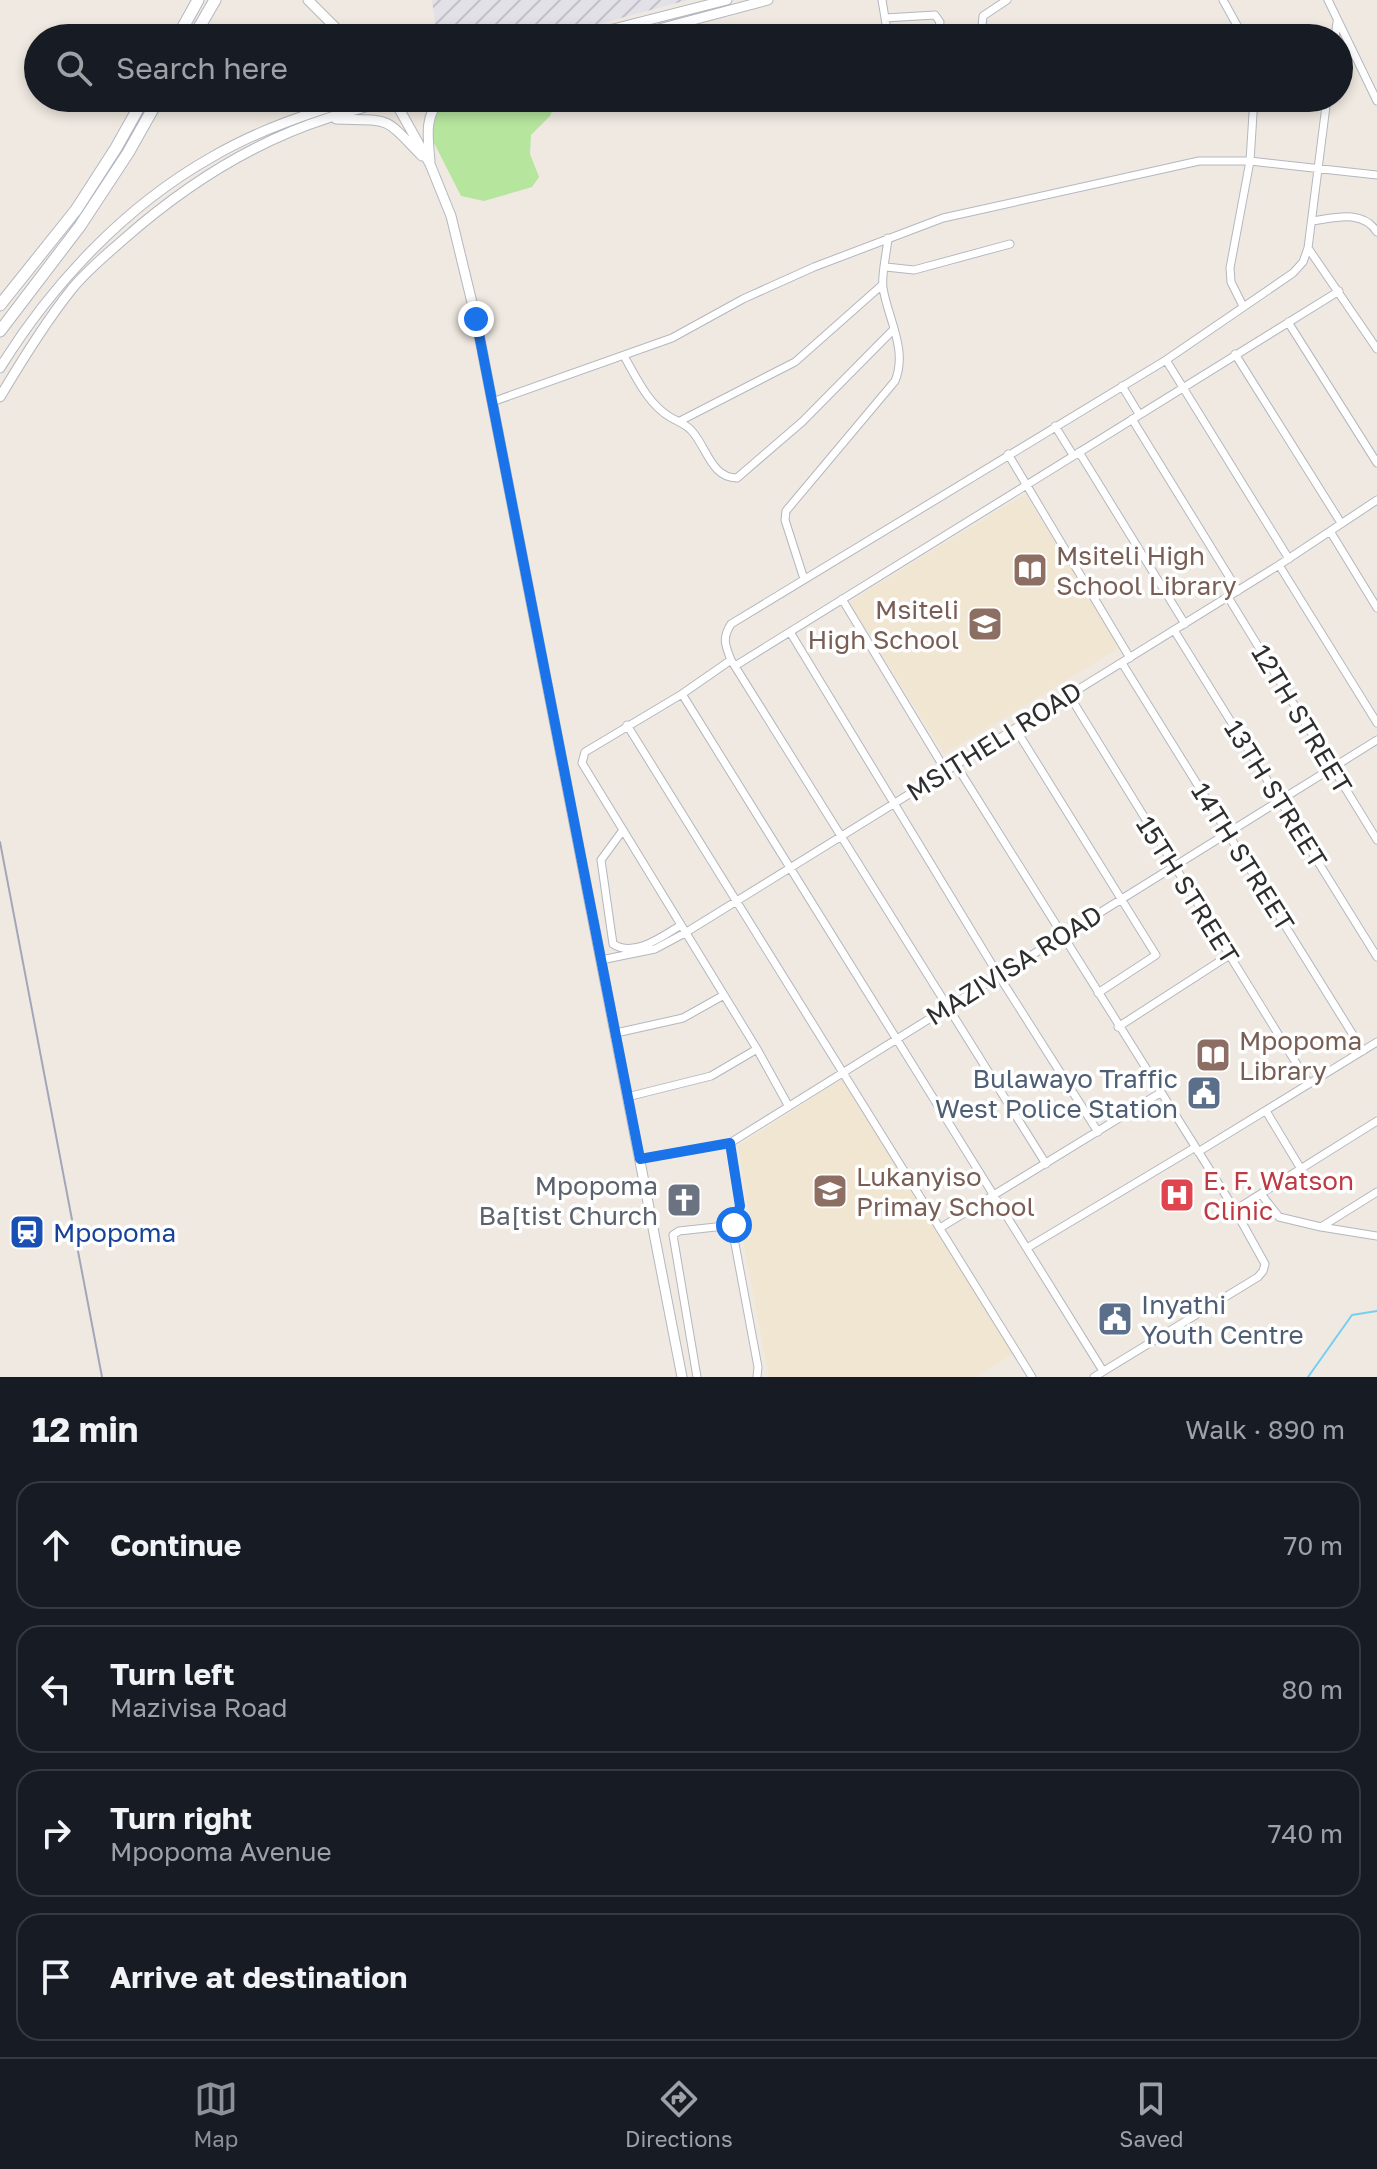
<!DOCTYPE html>
<meta charset="utf-8">
<style>
:root{--surface:#171b24;--page:#20242c;--text:#f1f3f6;--muted:#9ea1a6;--line:#363941;--accent:#8c9099}
body{margin:0;font-family:"Golos Text",sans-serif;background:var(--page);color:var(--text)}
.stop{position:absolute;width:24px;height:24px;margin:-18px;border:6px solid #1a73e8;border-radius:50%;background:#fff}
.stop.end{background:#1a73e8;border-color:#fff;box-shadow:0 2px 8px #0008}
.list{margin:0;padding:0;list-style:none}
h2{display:flex;justify-content:space-between;align-items:center;height:104px;margin:0;padding:0 32px;font-size:34px}
h2 small{font-size:26px;font-weight:400;color:var(--muted)}
.list li{display:grid;grid-template-columns:52px 1fr auto;gap:24px;align-items:center;box-sizing:border-box;height:128px;margin:0 16px 16px;padding:0 16px;border:2px solid var(--line);border-radius:24px}
.list b{display:block;font-size:30px;white-space:nowrap}
.list p{margin:0;font-size:26px;white-space:nowrap;color:var(--muted)}
.list em{font-size:26px;font-style:normal;color:var(--muted)}
.icon{flex:none;width:44px;height:44px;fill:none;stroke:currentColor;stroke-width:2;stroke-linecap:round;stroke-linejoin:round}
.map{position:relative;flex:none;width:1377px;height:1377px;overflow:hidden}
.search{position:absolute;background:var(--surface);box-shadow:0 4px 12px #0003;left:24px;right:24px;top:24px;height:88px;display:flex;align-items:center;gap:20px;box-sizing:border-box;padding:0 28px;border-radius:44px;color:var(--muted);font-size:30px}
.sheet{height:680px;background:var(--surface)}
nav{display:flex;justify-content:space-around;align-items:center;box-sizing:border-box;height:112px;border-top:2px solid var(--line);background:var(--surface);font-size:22px;color:var(--muted)}
nav a{display:grid;justify-items:center;gap:4px}
nav .on{color:var(--accent)}
.map>svg:first-child{display:block}
.industrial{fill:url(#industrial-furrows)}
.education{fill:#f0e6d1}
.grass{fill:#b6e59e}
.lines{fill:none;stroke-linecap:round;stroke-linejoin:round}
.stream{stroke:#75cff0;stroke-width:2}
.minor-casing{stroke:#b4b7c1;stroke-width:9}
.tertiary-casing{stroke:#b4b7c1;stroke-width:11}
.secondary-casing{stroke:#b4b7c1;stroke-width:13}
.minor{stroke:#fff;stroke-width:7}
.tertiary{stroke:#fff;stroke-width:9}
.secondary{stroke:#fff;stroke-width:11}
.rail{stroke:#a3a6b8;stroke-width:2}
.route{stroke:#1a73e8;stroke-width:10}
.labels{text-anchor:middle;dominant-baseline:central;stroke-width:7;stroke-linejoin:round;paint-order:stroke}
.education-label{font-size:26px;fill:#785e54;stroke:#fff;text-anchor:start}
.street-label{font-size:26px;fill:#2e2e2e;stroke:#fff}
.service-label{font-size:26px;fill:#4e5e75;stroke:#fff;text-anchor:end}
.health-label{font-size:26px;fill:#be3a42;stroke:#fff;text-anchor:start}
.worship-label{font-size:26px;fill:#5b616d;stroke:#fff;text-anchor:end}
.transit-label{font-size:26px;fill:#164399;stroke:#fff;text-anchor:start}
</style>
<div class="map">
<svg width="1377" height="1377" viewBox="0 0 1377 1377">
<defs>
<pattern id="industrial-furrows" width="10" height="10" patternUnits="userSpaceOnUse" patternTransform="scale(2)"><rect width="10" height="10" fill="#e3e1e8"/><path d="M-1 1l2-2M0 10L10 0M9 11l2-2" fill="none" stroke="#c3c1c7"/></pattern>
</defs>
<rect width="100%" height="100%" fill="#efe9e1"/>
<!-- industrial -->
<path class="industrial" d="M 432,0 L 688,0 L 546,38 L 437,38 Z"/>
<!-- education -->
<path class="education" d="M 1025,494 L 1121,647 L 944,754 L 849,602 Z
M 843,1078 L 1015,1352 L 978,1377 L 769,1377 L 743,1239 L 753,1236 L 738,1146 Z"/>
<!-- grass -->
<path class="grass" d="M 448,98 L 558,98 L 550,116 L 531,135 L 530,154 L 539,177 L 532,187 L 484,201 L 461,196 L 433,141 L 430,126 L 442,101 Z"/>
<g class="lines">
<!-- stream -->
<path class="stream" d="M 1308,1377 L 1352,1315 L 1377,1311"/>
<defs>
<path id="minor" d="M 882,0 L 885,18 L 935,15 L 940,22 L 937,38
M 1223,0 L 1244,38
M 1328,0 L 1377,101
M 885,18 L 888,38
M 981,38 L 983,16 L 1007,0
M 1335,38 L 1337,22
M 1312,221 C 1334,218 1362,209 1377,232
M 1308,248 L 1377,349
M 886,267 L 914,270 L 1010,244
M 1243,306 L 1231,282 L 1230,268 L 1250,161 L 1254,98
M 1288,322 L 1377,463
M 1235,354 L 1341,523
M 624,356 C 636,377 648,404 670,417 C 678,422 684,423 691,430 C 707,447 711,478 737,478 L 802,422 L 894,329
M 1166,360 L 1289,559
M 1122,386 L 1139,414
M 492,402 L 672,338 L 743,299 L 814,267 L 943,218 L 1199,161 L 1250,161 L 1377,175
M 1132,419 L 1238,591
M 680,421 L 795,362 L 882,285
M 1055,426 L 1073,455
M 1079,452 L 1185,624
M 1008,454 L 1130,658
M 1330,531 L 1377,608
M 1279,565 L 1377,723
M 804,579 L 785,520 L 786,511 L 895,381 C 908,350 888,319 883,288 C 881,275 887,252 888,238
M 1228,597 L 1377,840
M 842,599 L 946,771
M 1174,630 L 1377,957
M 790,632 L 999,976 L 1098,1132
M 731,660 L 682,694 L 585,752 L 582,763 L 757,1049 L 788,1105
M 1122,663 L 1363,1051
M 735,666 L 1339,291
M 682,694 L 1103,1371
M 1069,695 L 1309,1084
M 627,725 L 1032,1377
M 1015,728 L 1156,955 L 1098,993
M 956,765 L 1235,1210 L 1265,1264 L 1263,1271 L 1258,1277 L 1094,1377
M 623,830 L 601,860 L 613,944 C 634,958 663,936 681,925
M 601,960 L 655,949 L 685,933 L 1279,565 L 1377,500
M 1118,1027 L 1228,956
M 616,1033 L 683,1018 L 724,995
M 627,1097 L 711,1076 L 757,1049
M 1266,1111 L 1301,1169
M 730,1143 L 740,1206 L 733,1233 L 758,1367 L 757,1377
M 1198,1152 L 1377,1042
M 640,1159 L 730,1143 L 1377,740
M 1046,1164 L 731,660 C 725,645 722,638 731,624 L 1166,360 L 1293,273 L 1303,262 L 1308,248 L 1327,98
M 1261,1194 L 1279,1217 L 1321,1227 L 1377,1192
M 1235,1210 L 1377,1121
M 1321,1227 L 1377,1236
M 940,1228 L 1160,1093
M 1027,1248 L 1194,1148
M 697,1377 L 673,1235 L 679,1231 L 734,1225"/>
<path id="tertiary" d="M 308,0 L 346,38
M 578,38 L 727,0
M 625,38 L 768,0
M 393,98 L 430,164 L 451,216 L 476,319 L 682,1377
M 309,110 L 328,98
M 336,119 C 393,121 382,115 422,156
M 430,161 C 428,137 424,117 441,98
M 0,368 C 52,284 125,206 212,157 C 258,130 309,113 360,98
M 0,397 C 22,360 44,324 71,290 C 86,271 106,255 124,239 C 183,187 253,142 328,118 C 351,110 375,105 399,98"/>
<path id="secondary" d="M 177,38 L 198,0
M 193,38 L 215,0
M 0,305 L 76,210 L 116,148 L 144,98
M 0,331 L 80,226 L 128,153 L 159,98"/>
</defs>
<!-- minor casing -->
<use href="#minor" class="minor-casing"/>
<!-- tertiary casing -->
<use href="#tertiary" class="tertiary-casing"/>
<!-- secondary casing -->
<use href="#secondary" class="secondary-casing"/>
<!-- minor -->
<use href="#minor" class="minor"/>
<!-- tertiary -->
<use href="#tertiary" class="tertiary"/>
<!-- secondary -->
<use href="#secondary" class="secondary"/>
<!-- rail -->
<path class="rail" d="M 0,842 L 102,1377"/>
</g>
<g class="lines">
<!-- route -->
<path class="route" d="M 476,319 L 640,1159 L 730,1143 L 740,1206 L 734,1225"/>
</g>
<!-- icons -->
<defs>
<symbol id="library-square" viewBox="-11 -11 22 22"><rect x="-9" y="-9" width="18" height="18" rx="4" fill="#8d6e63" stroke="#fff"/><path d="M-6-4Q-3-5.5-.7-3.5V5Q-3 3-6 4ZM6-4Q3-5.5 .7-3.5V5Q3 3 6 4Z" fill="#fff"/></symbol>
<symbol id="school-square" viewBox="-11 -11 22 22"><rect x="-9" y="-9" width="18" height="18" rx="4" fill="#8d6e63" stroke="#fff"/><path d="M0-5L7-2L0 1L-7-2ZM-4 1L0 2.5L4 1V4Q0 6-4 4Z" fill="#fff"/></symbol>
<symbol id="civic-square" viewBox="-11 -11 22 22"><rect x="-9" y="-9" width="18" height="18" rx="4" fill="#5c6f8a" stroke="#fff"/><path d="M-.6-6.5H3V-4.5H.6V-3L4-1V1h2V6H-6V1h2V-1L-.6-3ZM-1.2 2.5V6h2.4V2.5Z" fill="#fff"/></symbol>
<symbol id="hospital-square" viewBox="-11 -11 22 22"><rect x="-9" y="-9" width="18" height="18" rx="4" fill="#e0444e" stroke="#fff"/><path d="M-5-5h3v3.5h4V-5h3V5h-3V1.5h-4V5h-3Z" fill="#fff"/></symbol>
<symbol id="church-square" viewBox="-11 -11 22 22"><rect x="-9" y="-9" width="18" height="18" rx="4" fill="#6b7280" stroke="#fff"/><path d="M-1.2-6h2.4v3.5h3.3v2.4h-3.3V6h-2.4V-.1h-3.3v-2.4h3.3Z" fill="#fff"/></symbol>
<symbol id="station-square" viewBox="-11 -11 22 22"><rect x="-9" y="-9" width="18" height="18" rx="4" fill="#1a4fb4" stroke="#fff"/><path d="M-3-6H3Q5-6 5-4V2Q5 4 3 4L4.5 6H3L1.5 4h-3L-3 6H-4.5L-3 4Q-5 4-5 2V-4Q-5-6-3-6ZM-3.5-4v3h7v-3ZM-3.5 1v1.5H-2V1ZM2 1v1.5H3.5V1Z" fill="#fff"/></symbol>
</defs>
<g fill-rule="evenodd">
<use href="#library-square" x="1010" y="550" width="40" height="40"/>
<use href="#school-square" x="965" y="604" width="40" height="40"/>
<use href="#library-square" x="1193" y="1035" width="40" height="40"/>
<use href="#civic-square" x="1184" y="1073" width="40" height="40"/>
<use href="#school-square" x="810" y="1171" width="40" height="40"/>
<use href="#hospital-square" x="1157" y="1175" width="40" height="40"/>
<use href="#church-square" x="664" y="1180" width="40" height="40"/>
<use href="#station-square" x="7" y="1212" width="40" height="40"/>
<use href="#civic-square" x="1095" y="1299" width="40" height="40"/>
</g>
<g class="labels">
<!-- education labels -->
<g class="education-label">
<text x="1056" y="555">Msiteli High<tspan x="1056" dy="30">School Library</tspan></text>
<text x="959" y="609" text-anchor="end">Msiteli<tspan x="959" dy="30">High School</tspan></text>
<text x="1239" y="1040">Mpopoma<tspan x="1239" dy="30">Library</tspan></text>
<text x="856" y="1176">Lukanyiso<tspan x="856" dy="30">Primay School</tspan></text>
</g>
<!-- street labels -->
<g class="street-label">
<text transform="translate(1302 719) rotate(59)">12TH STREET</text>
<text transform="translate(994 741) rotate(-32)">MSITHELI ROAD</text>
<text transform="translate(1276 794) rotate(58)">13TH STREET</text>
<text transform="translate(1243 857) rotate(58)">14TH STREET</text>
<text transform="translate(1188 890) rotate(58)">15TH STREET</text>
<text transform="translate(1014 965) rotate(-32)">MAZIVISA ROAD</text>
</g>
<!-- service labels -->
<g class="service-label">
<text x="1178" y="1078">Bulawayo Traffic<tspan x="1178" dy="30">West Police Station</tspan></text>
<text x="1141" y="1304" text-anchor="start">Inyathi<tspan x="1141" dy="30">Youth Centre</tspan></text>
</g>
<!-- health labels -->
<g class="health-label">
<text x="1203" y="1180">E. F. Watson<tspan x="1203" dy="30">Clinic</tspan></text>
</g>
<!-- worship labels -->
<g class="worship-label">
<text x="658" y="1185">Mpopoma<tspan x="658" dy="30">Ba[tist Church</tspan></text>
</g>
<!-- transit labels -->
<g class="transit-label">
<text x="53" y="1232">Mpopoma</text>
</g>
</g>
</svg>
<div class="stop" style="left:734px;top:1225px"></div>
<div class="stop end" style="left:476px;top:319px"></div>
<div class="search"><svg class="icon" aria-label="search" viewBox="0 0 24 24"><circle cx="10" cy="10" r="6"/><path d="M15 15l6 6"/></svg>Search here</div>
</div>
<section class="sheet">
<h2>12 min<small>Walk · 890 m</small></h2>
<ul class="list">
<li><svg class="icon" aria-label="ahead" viewBox="0 0 24 24"><path d="M12 20V5M6 11l6-6 6 6"/></svg><div><b>Continue</b></div><em>70 m</em></li>
<li><svg class="icon" aria-label="left" viewBox="0 0 24 24"><path d="M17 20v-9H6M10 6l-5 5 5 5"/></svg><div><b>Turn left</b><p>Mazivisa Road</p></div><em>80 m</em></li>
<li><svg class="icon" aria-label="right" viewBox="0 0 24 24"><path d="M7 20v-9h11M14 6l5 5-5 5"/></svg><div><b>Turn right</b><p>Mpopoma Avenue</p></div><em>740 m</em></li>
<li><svg class="icon" aria-label="arrive" viewBox="0 0 24 24"><path d="M6 21V4h12l-3 4 3 4H6"/></svg><div><b>Arrive at destination</b></div></li>
</ul>
</section>
<nav>
<a class="on"><svg class="icon" aria-label="map" viewBox="0 0 24 24"><path d="M3 6l6-2 6 2 6-2v14l-6 2-6-2-6 2zM9 4v14M15 6v14"/></svg>Map</a>
<a><svg class="icon" aria-label="directions" viewBox="0 0 24 24"><path d="M12 3l9 9-9 9-9-9zM9 14v-3h6M13 9l2 2-2 2"/></svg>Directions</a>
<a><svg class="icon" aria-label="saved" viewBox="0 0 24 24"><path d="M7 4h10v16l-5-4-5 4z"/></svg>Saved</a>
</nav>
